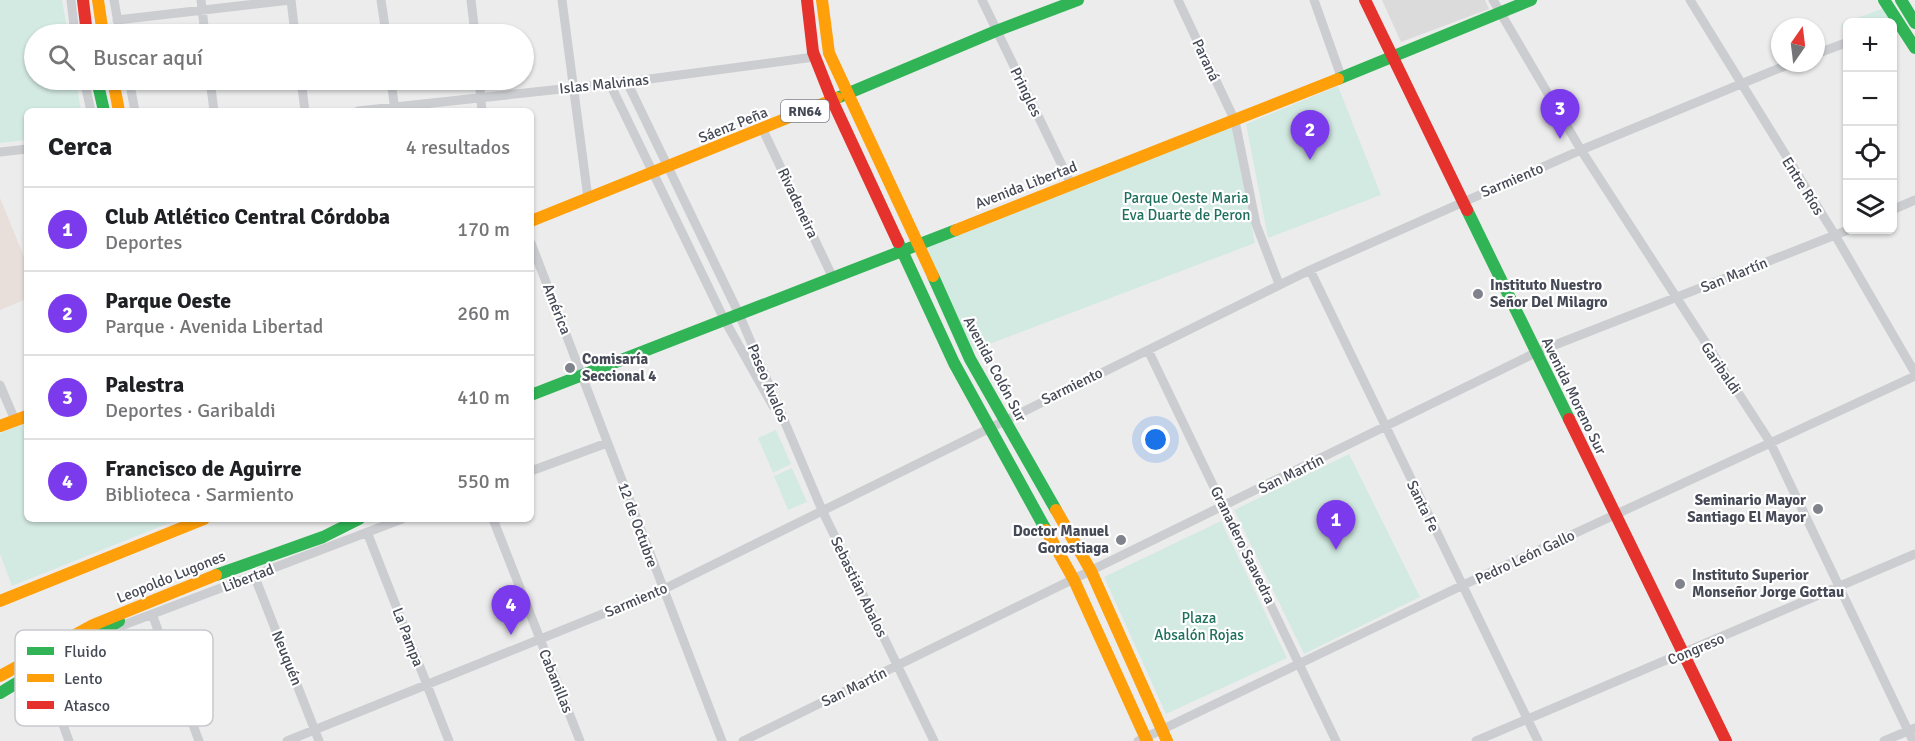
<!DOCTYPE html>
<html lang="es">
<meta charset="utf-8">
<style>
:root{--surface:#fff;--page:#f2f2f2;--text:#202124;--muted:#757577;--line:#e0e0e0;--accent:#7c3aed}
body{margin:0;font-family:Signika,sans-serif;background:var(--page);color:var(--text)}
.controls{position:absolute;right:18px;top:18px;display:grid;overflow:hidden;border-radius:9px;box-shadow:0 2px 4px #0004}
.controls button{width:54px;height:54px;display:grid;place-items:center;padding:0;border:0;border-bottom:2px solid var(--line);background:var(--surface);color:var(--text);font:30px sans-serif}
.compass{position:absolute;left:1771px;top:18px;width:54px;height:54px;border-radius:50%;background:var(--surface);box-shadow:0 2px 4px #0004;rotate:14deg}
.you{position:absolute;left:1156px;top:440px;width:21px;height:21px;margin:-15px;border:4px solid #fff;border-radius:50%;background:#1a73e8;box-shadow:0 0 0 9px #1a73e833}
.badge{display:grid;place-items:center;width:39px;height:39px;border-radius:50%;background:var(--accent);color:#fff;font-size:20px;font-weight:700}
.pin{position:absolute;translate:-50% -50px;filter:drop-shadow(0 2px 3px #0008)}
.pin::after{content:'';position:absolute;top:32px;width:21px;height:18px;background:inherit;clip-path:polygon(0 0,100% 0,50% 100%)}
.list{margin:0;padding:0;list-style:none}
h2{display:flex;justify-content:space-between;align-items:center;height:78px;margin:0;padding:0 24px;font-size:26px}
h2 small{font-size:20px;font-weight:400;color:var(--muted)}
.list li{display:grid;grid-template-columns:39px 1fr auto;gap:18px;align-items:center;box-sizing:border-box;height:84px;padding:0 24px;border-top:2px solid var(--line)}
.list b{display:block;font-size:22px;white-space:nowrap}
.list p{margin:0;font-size:20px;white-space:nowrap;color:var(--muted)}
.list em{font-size:20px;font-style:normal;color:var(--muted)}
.icon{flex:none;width:33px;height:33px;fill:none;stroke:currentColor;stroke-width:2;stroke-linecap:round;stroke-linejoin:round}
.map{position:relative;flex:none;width:1915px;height:741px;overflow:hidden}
.search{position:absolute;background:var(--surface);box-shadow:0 2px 4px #0004;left:24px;top:24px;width:510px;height:66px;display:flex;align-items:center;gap:15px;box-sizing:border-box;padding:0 21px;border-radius:33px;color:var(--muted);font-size:22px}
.panel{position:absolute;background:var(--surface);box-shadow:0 2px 4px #0004;left:24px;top:108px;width:510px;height:414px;border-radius:9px}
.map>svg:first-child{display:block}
.education{fill:#dbdbdb}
.medical{fill:#e8dfdb}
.green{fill:#d3eae2}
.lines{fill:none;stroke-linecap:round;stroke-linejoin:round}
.street{stroke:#cbcdd0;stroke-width:9}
.fast{stroke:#30b455;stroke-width:12}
.slow{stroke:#ff9f0a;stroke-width:12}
.jam{stroke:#e5322d;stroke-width:12}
.poi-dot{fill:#80838b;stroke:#fff;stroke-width:2}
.labels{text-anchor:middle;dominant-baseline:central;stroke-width:4.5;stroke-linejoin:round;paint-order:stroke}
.shield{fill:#fff;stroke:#7e8089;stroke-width:1.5}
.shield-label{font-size:14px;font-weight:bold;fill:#464a57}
.street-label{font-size:15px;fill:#464a57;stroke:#fff}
.park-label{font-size:15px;fill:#1f705d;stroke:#fff}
.poi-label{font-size:15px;font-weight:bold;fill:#464a57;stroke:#fff;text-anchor:start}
.key{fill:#fff;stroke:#c8c9cd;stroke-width:1.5}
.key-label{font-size:16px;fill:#464a57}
</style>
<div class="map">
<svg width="1915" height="741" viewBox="0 0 1915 741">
<rect width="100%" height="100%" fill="#edecec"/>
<!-- education -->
<path class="education" d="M 1382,0 L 1485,0 L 1489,9 L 1401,42 Z"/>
<!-- medical -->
<path class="medical" d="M 0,198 L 27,264 L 27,299 L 0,310 Z"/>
<!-- green -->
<path class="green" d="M 0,0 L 62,0 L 68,34 L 34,34 L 34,80 L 76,80 L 81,111 L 27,111 L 27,140 L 0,143 Z
M 1884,8 L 1892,22 L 1848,22 L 1847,36 L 1841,24 Z
M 1338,86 L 1381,195 L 1268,238 L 1246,124 Z
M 1232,125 L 1255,243 L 971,351 L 922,245 Z
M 27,422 L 27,519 L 179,519 L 12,586 L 0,554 L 0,433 Z
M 776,430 L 791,464 L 773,473 L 758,438 Z
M 1349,454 L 1420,597 L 1304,654 L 1234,510 Z
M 792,468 L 807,502 L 788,510 L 774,476 Z
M 1221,521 L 1287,658 L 1166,714 L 1104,577 Z"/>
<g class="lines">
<!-- street -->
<path class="street" d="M 71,0 L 75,34
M 114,0 L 120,34
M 201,0 L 205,34
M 291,0 L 295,34
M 381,0 L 386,34
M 471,0 L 475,34
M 562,0 L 588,198
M 982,0 L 1071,184
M 1178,0 L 1235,121 L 1256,224 L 1279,284
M 1314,0 L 1341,76
M 1493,0 L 1581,150 L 1770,442 L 1913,741
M 1690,0 L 1835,235 L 1915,373
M 117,20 L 290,0
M 1816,54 L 1848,42
M 84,80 L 91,111
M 129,80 L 135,111
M 210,80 L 214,111
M 301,80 L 305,111
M 391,80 L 395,111
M 479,80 L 482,111
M 627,82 L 739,314 L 822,510 L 934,741
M 610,84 L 724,319 L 773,406
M 358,111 L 627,82 L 814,57
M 763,130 L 832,276
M 0,152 L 27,149
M 1892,210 L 1915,200
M 531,243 L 722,741
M 1310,270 L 1538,741
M 1148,350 L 1336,741
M 0,385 L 15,420
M 531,471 L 607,443
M 493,519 L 580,741
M 367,532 L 449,741
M 254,575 L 319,741
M 152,614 L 199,741
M 113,629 L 402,519
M 42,667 L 69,741
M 287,741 L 662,590 L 1310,270 L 1581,150 L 1792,63
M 743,741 L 1537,352 L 1848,230
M 1138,741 L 1461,586 L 1915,376
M 1476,741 L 1915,554
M 1884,741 L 1915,728"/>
<!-- fast -->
<path class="fast" d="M 1884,0 L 1915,48
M 1901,0 L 1915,23
M 1338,79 L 1531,0
M 97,80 L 104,111
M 837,98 L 996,31 L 1078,0
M 1467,210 L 1569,419
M 898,242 L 954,363 L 1046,530
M 933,276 L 970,359 L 1056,510
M 531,395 L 956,230
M 216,575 L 323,537 L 359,519
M 0,693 L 119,621"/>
<!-- slow -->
<path class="slow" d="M 98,0 L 103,34
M 822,0 L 829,53 L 933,276
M 113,80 L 119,111
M 531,221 L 837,98
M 956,230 L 1338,79
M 0,426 L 27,416
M 1056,510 L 1091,571 L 1167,741
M 1046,530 L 1074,580 L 1147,741
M 0,601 L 204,519
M 0,676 L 93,625 L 216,575"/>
<!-- jam -->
<path class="jam" d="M 83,0 L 87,34
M 807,0 L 813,52 L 832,100 L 898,242
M 1365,0 L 1467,210
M 1569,419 L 1726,741"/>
</g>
<!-- markers -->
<g class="poi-dot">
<circle cx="1478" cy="294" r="6"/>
<circle cx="570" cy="368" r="6"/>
<circle cx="1818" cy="509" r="6"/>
<circle cx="1121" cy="540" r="6"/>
<circle cx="1680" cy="584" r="6"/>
</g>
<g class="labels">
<!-- shield labels -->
<rect class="shield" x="781" y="100" width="48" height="22" rx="4.5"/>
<g class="shield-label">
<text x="805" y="111">RN64</text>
</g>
<!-- street labels -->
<g class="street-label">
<text transform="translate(1206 60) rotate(65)">Paraná</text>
<text transform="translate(604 84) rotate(-6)">Islas Malvinas</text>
<text transform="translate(1026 92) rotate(64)">Pringles</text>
<text transform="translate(733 125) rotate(-22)">Sáenz Peña</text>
<text transform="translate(1512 180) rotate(-23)">Sarmiento</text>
<text transform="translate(1026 185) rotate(-21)">Avenida Libertad</text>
<text transform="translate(1803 186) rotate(58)">Entre Ríos</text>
<text transform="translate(798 203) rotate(65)">Rivadeneira</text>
<text transform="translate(1734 275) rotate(-22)">San Martín</text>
<text transform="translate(557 309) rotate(69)">América</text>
<text transform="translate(1721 368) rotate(56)">Garibaldi</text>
<text transform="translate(995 369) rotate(62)">Avenida Colón Sur</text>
<text transform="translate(768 383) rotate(67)">Paseo Ávalos</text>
<text transform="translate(1072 386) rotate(-26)">Sarmiento</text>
<text transform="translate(1574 396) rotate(64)">Avenida Moreno Sur</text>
<text transform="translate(1291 474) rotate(-26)">San Martín</text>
<text transform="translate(1423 506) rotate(64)">Santa Fe</text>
<text transform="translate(638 525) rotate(70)">12 de Octubre</text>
<text transform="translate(1243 545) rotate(64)">Granadero Saavedra</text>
<text transform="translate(1525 557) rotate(-25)">Pedro León Gallo</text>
<text transform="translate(171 577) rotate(-22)">Leopoldo Lugones</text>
<text transform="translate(248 578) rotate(-21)">Libertad</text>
<text transform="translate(859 587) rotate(64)">Sebastián Abalos</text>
<text transform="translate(636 600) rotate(-23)">Sarmiento</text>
<text transform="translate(408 637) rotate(69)">La Pampa</text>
<text transform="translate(1696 649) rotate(-23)">Congreso</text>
<text transform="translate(287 658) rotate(68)">Neuquén</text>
<text transform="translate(556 681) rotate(68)">Cabanillas</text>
<text transform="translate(854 687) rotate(-26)">San Martín</text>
</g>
<!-- park labels -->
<g class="park-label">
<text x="1186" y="198">Parque Oeste Maria<tspan x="1186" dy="17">Eva Duarte de Peron</tspan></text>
<text x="1199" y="618">Plaza<tspan x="1199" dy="17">Absalón Rojas</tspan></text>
</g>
<!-- poi labels -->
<g class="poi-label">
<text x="1490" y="285">Instituto Nuestro<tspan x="1490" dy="17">Señor Del Milagro</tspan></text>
<text x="582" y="359">Comisaría<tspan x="582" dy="17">Seccional 4</tspan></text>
<text x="1806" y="500" text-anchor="end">Seminario Mayor<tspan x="1806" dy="17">Santiago El Mayor</tspan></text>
<text x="1109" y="531" text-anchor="end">Doctor Manuel<tspan x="1109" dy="17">Gorostiaga</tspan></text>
<text x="1692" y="575">Instituto Superior<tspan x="1692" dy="17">Monseñor Jorge Gottau</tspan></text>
</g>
</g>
<!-- legend -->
<rect x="15" y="630" width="198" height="96" rx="9" class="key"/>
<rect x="27" y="647" width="27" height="8" fill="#30b455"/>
<rect x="27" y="674" width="27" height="8" fill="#ff9f0a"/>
<rect x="27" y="701" width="27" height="8" fill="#e5322d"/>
<g class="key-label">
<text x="64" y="657">Fluido</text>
<text x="64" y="684">Lento</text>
<text x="64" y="711">Atasco</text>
</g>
</svg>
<div class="controls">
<button>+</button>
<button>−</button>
<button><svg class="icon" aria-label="locate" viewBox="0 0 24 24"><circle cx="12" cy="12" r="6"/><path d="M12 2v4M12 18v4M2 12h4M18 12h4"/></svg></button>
<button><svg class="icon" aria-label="layers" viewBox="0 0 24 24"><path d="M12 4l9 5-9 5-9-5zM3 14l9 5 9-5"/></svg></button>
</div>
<svg class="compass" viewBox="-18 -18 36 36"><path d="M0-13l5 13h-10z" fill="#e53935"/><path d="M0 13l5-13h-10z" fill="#757577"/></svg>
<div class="you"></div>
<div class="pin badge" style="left:1336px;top:550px">1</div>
<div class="pin badge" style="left:1310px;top:160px">2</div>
<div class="pin badge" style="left:1560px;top:139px">3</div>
<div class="pin badge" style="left:511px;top:635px">4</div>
<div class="search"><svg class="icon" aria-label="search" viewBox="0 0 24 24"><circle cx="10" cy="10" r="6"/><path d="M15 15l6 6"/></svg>Buscar aquí</div>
<section class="panel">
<h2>Cerca<small>4 resultados</small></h2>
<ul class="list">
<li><span class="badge">1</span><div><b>Club Atlético Central Córdoba</b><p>Deportes</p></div><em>170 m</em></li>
<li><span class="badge">2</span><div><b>Parque Oeste</b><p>Parque · Avenida Libertad</p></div><em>260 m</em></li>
<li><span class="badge">3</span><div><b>Palestra</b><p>Deportes · Garibaldi</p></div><em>410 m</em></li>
<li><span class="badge">4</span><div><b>Francisco de Aguirre</b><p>Biblioteca · Sarmiento</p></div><em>550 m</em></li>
</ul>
</section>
</div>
